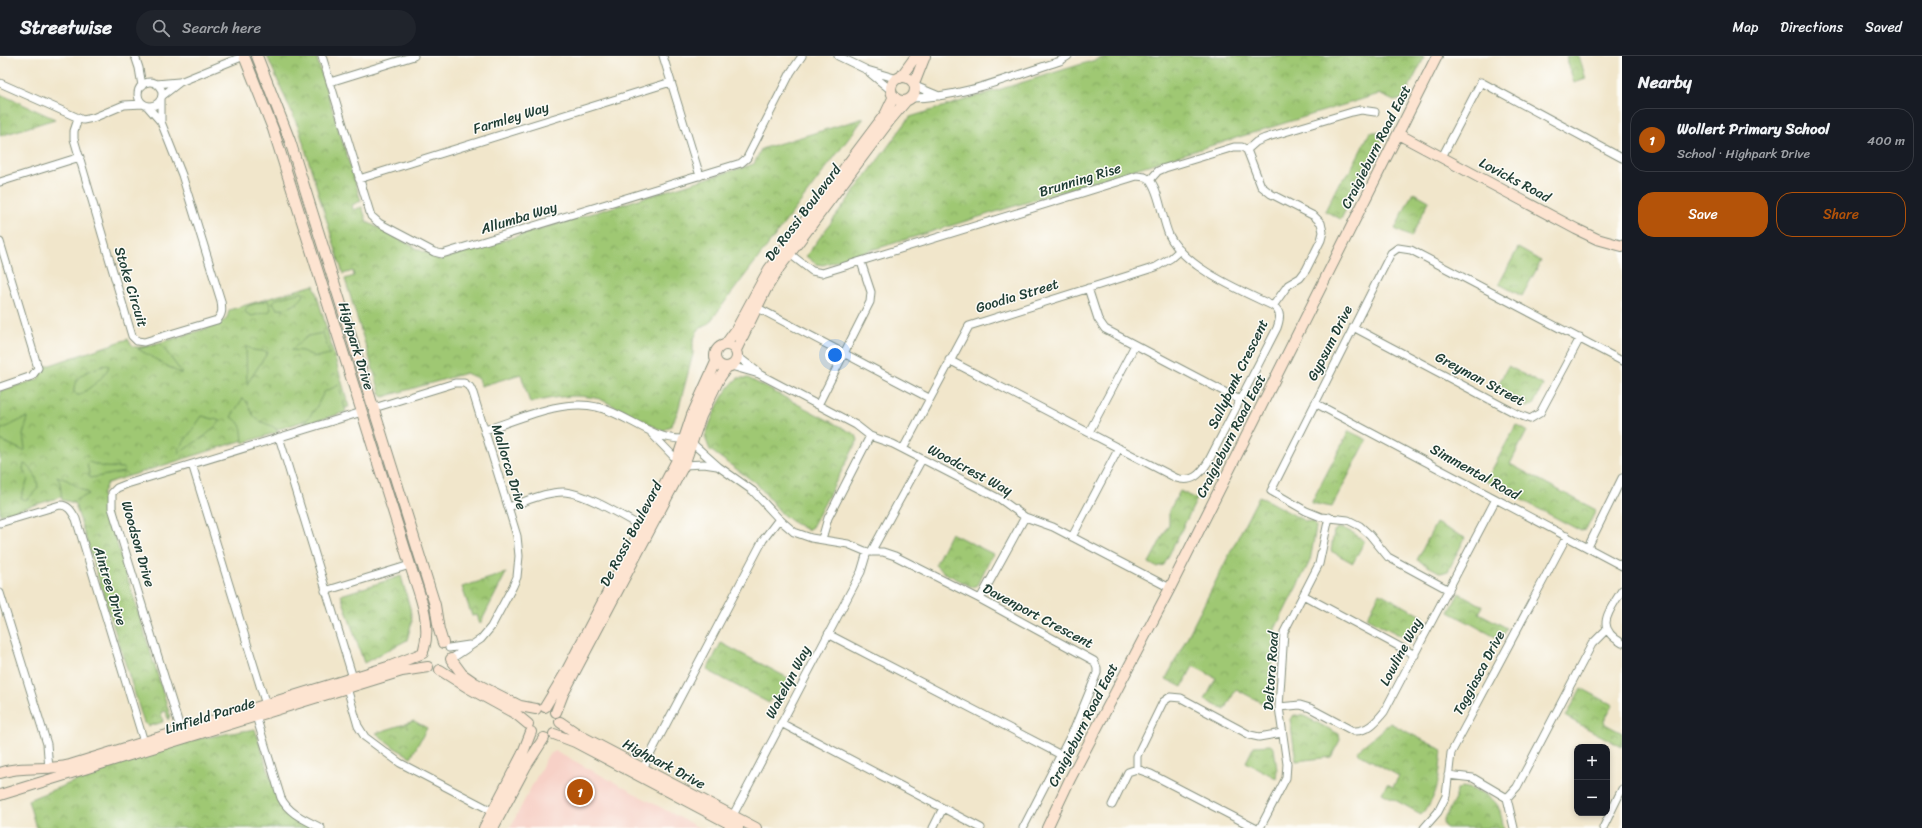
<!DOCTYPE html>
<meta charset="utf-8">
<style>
:root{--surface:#171b24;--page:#20242c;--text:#f1f3f6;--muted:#9ea1a6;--line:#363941;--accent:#b45309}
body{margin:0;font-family:Sriracha,sans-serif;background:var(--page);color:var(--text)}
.controls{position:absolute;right:12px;bottom:12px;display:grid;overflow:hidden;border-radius:8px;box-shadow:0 2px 6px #0003}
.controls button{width:36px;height:36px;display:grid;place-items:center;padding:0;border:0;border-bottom:1px solid var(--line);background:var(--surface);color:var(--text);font:20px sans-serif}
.you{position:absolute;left:835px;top:299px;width:14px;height:14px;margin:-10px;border:3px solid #fff;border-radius:50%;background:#1a73e8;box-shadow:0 0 0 6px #1a73e833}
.badge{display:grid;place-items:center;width:26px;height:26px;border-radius:50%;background:var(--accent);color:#fff;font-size:13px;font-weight:700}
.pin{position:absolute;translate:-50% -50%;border:2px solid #fff;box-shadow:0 1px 4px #0006}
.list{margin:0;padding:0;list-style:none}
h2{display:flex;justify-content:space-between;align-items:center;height:52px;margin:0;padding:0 16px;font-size:17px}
h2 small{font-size:13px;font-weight:400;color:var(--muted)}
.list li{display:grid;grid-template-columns:26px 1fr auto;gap:12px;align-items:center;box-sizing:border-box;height:64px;margin:0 8px 8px;padding:0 8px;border:1px solid var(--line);border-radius:16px}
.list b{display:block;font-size:15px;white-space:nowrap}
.list p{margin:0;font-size:13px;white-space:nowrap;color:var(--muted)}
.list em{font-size:13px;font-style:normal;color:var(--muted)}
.actions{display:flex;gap:8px;padding:12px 16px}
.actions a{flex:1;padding:9px 0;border:1px solid var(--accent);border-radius:16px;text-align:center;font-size:14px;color:var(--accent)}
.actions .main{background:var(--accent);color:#fff}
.icon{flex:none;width:22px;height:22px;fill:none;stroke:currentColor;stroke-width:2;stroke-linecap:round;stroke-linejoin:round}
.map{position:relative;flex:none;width:1622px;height:772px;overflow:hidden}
header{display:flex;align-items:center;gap:24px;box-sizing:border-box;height:56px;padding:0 20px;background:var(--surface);border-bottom:1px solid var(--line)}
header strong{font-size:19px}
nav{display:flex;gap:22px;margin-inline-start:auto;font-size:14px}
.search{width:280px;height:36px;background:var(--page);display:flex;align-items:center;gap:10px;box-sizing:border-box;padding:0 14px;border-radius:22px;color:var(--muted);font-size:15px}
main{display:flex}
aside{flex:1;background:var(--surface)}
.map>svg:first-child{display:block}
.built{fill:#f7d1c7}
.park{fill:url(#park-crowns);stroke:#5f8254}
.garden{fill:#9fc873;stroke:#5f8254}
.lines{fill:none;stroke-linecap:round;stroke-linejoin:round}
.street-casing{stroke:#889280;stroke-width:9}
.secondary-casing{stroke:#889280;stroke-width:12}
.street{stroke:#fff;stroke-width:7}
.secondary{stroke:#fde4d1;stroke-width:10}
.labels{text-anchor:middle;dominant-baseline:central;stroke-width:3;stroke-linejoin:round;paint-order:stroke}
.street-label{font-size:14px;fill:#1f3d34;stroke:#fdfcf7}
</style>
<header>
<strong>Streetwise</strong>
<div class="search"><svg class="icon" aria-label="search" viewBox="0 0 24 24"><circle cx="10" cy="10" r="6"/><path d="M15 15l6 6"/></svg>Search here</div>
<nav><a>Map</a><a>Directions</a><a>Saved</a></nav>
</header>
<main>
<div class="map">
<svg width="1622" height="772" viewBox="0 0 1622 772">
<defs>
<pattern id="park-crowns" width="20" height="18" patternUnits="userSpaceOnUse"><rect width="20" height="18" fill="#9fc873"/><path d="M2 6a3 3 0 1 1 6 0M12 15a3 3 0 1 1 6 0" fill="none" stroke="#81a45f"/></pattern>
</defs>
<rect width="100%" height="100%" fill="#fdfcf7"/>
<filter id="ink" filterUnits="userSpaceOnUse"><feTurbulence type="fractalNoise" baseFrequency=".025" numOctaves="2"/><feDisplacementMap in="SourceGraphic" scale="8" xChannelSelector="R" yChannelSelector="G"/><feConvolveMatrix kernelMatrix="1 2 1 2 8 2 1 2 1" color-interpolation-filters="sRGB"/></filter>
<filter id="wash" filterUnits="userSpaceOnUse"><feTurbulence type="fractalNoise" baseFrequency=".012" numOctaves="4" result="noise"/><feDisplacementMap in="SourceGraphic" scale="16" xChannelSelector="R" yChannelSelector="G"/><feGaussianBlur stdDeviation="0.9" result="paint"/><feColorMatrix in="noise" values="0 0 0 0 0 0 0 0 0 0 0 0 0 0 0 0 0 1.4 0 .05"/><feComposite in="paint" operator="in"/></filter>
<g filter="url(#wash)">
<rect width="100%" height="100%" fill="#f1e6cb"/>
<!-- built -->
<path class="built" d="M 556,695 L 699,772 L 510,772 L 548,699 Z"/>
<!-- park -->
<path class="park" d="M 267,0 L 316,0 L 361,145 L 352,149 L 353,154 L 362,151 L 367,166 L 439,204 L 754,108 L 761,93 L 864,62 L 709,267 L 698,274 L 693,285 L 693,298 L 678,355 L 672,369 L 663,375 L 600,343 C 575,337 554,341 530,347 L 521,318 L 481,330 L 479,323 L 466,317 L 383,341 L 381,339 L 345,223 L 354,220 L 353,215 L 343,218 L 299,73 Z
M 1108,0 L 1423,0 L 1424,2 L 1403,43 L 1394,45 L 1379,38 L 823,209 L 816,208 L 806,200 L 910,61 Z
M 1566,0 L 1579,0 L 1586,23 L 1574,27 Z
M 0,38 L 55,63 L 0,80 Z
M 1370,76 L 1386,76 L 1341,163 L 1325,155 L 1340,125 L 1348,119 Z
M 1413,136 L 1429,145 L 1411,181 L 1395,173 Z
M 1518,192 L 1541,205 L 1522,240 L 1499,228 Z
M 314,229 L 349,351 L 107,427 L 102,439 L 170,659 L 168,664 L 166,655 L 161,656 L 163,666 L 149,670 L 144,667 L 75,448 L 61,441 L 0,459 L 0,335 L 38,323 L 44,311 L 128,283 C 130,287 132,290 136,291 C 143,293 214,271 222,266 C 227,264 228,259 229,254 Z
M 1508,310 L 1543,329 L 1533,349 L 1526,351 L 1495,335 Z
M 738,322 L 748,322 L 856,379 L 858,384 L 812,471 L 807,474 L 791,465 L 782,458 L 757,428 L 710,394 L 705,381 C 712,361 722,335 738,322 Z
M 1516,369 L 1527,375 L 1510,408 L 1596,454 L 1586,474 L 1581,475 L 1486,425 Z
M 1349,375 L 1367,384 L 1332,451 L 1311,447 Z
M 1180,435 L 1197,443 L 1164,509 L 1156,511 L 1149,507 L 1169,468 L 1169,455 Z
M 1259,440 L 1305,465 L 1313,466 L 1316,471 L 1310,505 L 1275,573 L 1268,650 L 1236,633 L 1225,654 L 1205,644 L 1216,622 L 1193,610 L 1182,631 L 1166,623 Z
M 1436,467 L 1465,482 L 1448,515 L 1441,517 L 1417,504 Z
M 1338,472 C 1347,473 1359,479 1364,486 L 1353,507 L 1331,495 L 1334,475 Z
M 951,477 L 993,498 L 977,529 L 972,531 L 945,517 L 935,509 Z
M 506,517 L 480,568 L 477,559 L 472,560 L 462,531 Z
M 401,520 L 410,552 L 412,565 L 407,584 L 364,607 L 341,539 Z
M 1380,537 L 1424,561 L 1413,582 L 1407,583 L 1367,562 Z
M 1459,537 L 1483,550 L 1479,557 L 1507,572 L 1501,584 L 1449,556 Z
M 721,587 L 792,624 L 781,646 L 772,642 L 769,647 L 707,614 Z
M 1581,632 L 1613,649 L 1604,664 L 1605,668 L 1622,677 L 1622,691 L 1566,661 Z
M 1294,659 L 1304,660 L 1339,678 L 1340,684 L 1331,701 L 1296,705 L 1290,663 Z
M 414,665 L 427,672 L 411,701 L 395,692 L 376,677 Z
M 1390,667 L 1442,694 C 1439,718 1440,740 1421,758 L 1382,737 L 1387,728 L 1393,731 L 1399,720 L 1359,698 L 1358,694 Z
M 255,673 L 280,751 L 286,757 L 314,772 L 36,772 L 28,744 L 167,688 Z
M 1270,689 L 1274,692 L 1277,714 L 1276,722 L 1246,706 L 1254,690 Z
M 1462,731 C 1473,732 1492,739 1498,750 C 1501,757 1502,765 1504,772 L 1447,772 L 1444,770 L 1443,765 L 1456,741 L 1457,734 Z"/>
<!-- garden -->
<path class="garden" d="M 302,236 L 304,239 C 299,248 287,254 277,253 L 273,246 L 276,243 Z
M 268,244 L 271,253 L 270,255 L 252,260 L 246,257 L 245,254 L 248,250 Z
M 323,277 L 330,298 L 316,301 L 302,295 L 291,294 L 308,280 Z
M 160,287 L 182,317 L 181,318 L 138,293 Z
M 246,290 L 253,294 L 268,296 L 247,328 Z
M 106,309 L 109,310 C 105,322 90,331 80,339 L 77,339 L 74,336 C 73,317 92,314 106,309 Z
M 339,329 L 346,356 L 303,369 L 316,352 L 324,336 Z
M 243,342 C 250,347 250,358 257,363 C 263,368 275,369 278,376 L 243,387 C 242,375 243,367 231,361 Z
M 202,360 L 221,365 L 205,380 L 179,397 L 179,393 Z
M 25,362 L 28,362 L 23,379 L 25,393 L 24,395 L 0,384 L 0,374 Z
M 89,406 L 103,411 L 124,412 L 124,416 L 90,422 L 87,408 Z
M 24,408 C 34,412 37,422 38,432 L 29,442 L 25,444 L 21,442 L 28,423 L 23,413 Z
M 57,420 L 67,424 L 89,438 L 71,446 L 62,444 L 60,427 Z"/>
</g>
<g filter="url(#ink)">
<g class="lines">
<defs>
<path id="street" d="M 135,0 L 139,12 L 142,30
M 322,0 L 371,160 L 379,167 L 434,196 L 442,198 L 741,107 L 747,102 L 791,16 L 802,0
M 663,0 L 700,120
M 838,0 L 867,14 L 898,23
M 870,17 L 892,35
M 330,26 L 414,0
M138 38a12 12 0 1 1 24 0a12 12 0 1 1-24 0Z
M 0,27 L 83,64 L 93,62 L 124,49 L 143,48
M 156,28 L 179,26
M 915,30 L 939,40
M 162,40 L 180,26 L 244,0
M 911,42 C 962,42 1012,20 1060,5 L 1068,0
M 161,44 L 161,66
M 78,63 L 74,75 L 74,83 L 132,280 L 137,285 L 144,286 L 217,264 C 223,258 222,253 221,245 L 182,119 L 161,66 L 147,50
M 1442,101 L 1481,26 L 1622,102
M 359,123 L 671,26
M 1150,124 C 1160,137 1162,163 1169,179 C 1185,212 1240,234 1273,250
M 0,126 L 80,101
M 0,186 L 38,312 L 32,320 L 0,331
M 790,198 L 812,215 L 822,217 L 1137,120 L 1145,121 L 1150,124 L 1158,115 L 1165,112 L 1234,91 L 1242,91 L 1247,94 L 1256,86 L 1265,82 L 1352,56 L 1361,54 L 1375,56
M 1088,232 L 1098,263 L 1105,273 L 1240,344
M 756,251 L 929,342
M 1353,271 L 1517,358 L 1530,363 L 1540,357 L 1580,282
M 737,300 L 758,316
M 949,304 L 1176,422 C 1192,427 1200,419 1208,406 L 1277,272 C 1280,263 1282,256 1273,250 L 1288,229 L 1300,222 L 1306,214 L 1321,184 L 1323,176 L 1321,167 L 1314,160 L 1271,138 L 1261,130 L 1247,94
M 731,310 L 759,318 L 856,369 L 870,380 L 893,388 L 1000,443 L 1025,461 L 1053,471 L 1170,532
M 1315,347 L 1622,510
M 818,349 L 870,246 L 871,236 L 861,206
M 374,352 L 455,327 L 464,327 L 470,331 L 473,337 L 517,480 L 519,500 L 517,521 L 513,530 L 491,571 L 481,583 L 451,603
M 485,374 C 518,364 562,342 597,351 C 628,358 651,384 684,383
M 1089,376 L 1135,289
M 652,378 L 677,404
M 279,381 L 353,622
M 692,387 L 719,411 L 753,435 L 779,463 L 794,476 L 811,482 L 848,488 L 867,496 L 883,496 L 895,500 L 980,543 L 1094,605 L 1097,612 L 1097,617 L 1075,671 L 1023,772
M 903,393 L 969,270 L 1156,211 L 1171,202 L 1180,194
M 192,408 L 266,649
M 684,409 L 704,408 L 717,410
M 508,451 C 525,446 547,435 565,436 C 587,438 622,460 642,471
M 0,467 L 60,449 C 69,449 72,456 76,463 L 144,686
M 1072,481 L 1119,392
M 822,483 L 828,462 L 870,380
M 1588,491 L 1622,422
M 871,496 L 922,403
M 1449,534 L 1388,501 L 1370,479 L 1360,470 L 1348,464 L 1321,461 L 1306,455 L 1271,435 L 1391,197 L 1398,192 L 1411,194 L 1622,305
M 1622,534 C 1610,555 1593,571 1622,587
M 325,535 L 410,509
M 0,537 L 47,688 L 49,713
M 1303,539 L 1415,599
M 980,543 L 1025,461
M 828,578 L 1061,699
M 449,592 L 469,589
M 347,632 L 358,670 L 365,681 L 400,707 L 492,755
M 1279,651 L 1300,649 L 1310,652 L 1353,675 C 1367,676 1376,666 1384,656 L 1496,443
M 256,660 L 281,742 C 289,758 306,764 321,772
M 781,667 L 981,772
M 182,678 L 112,452 L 112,437 L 117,432 L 127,428 L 362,356
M 1137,713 L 1137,700 L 1140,693 L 1163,646 L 1170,641 L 1181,642 L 1250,679 L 1259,681 L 1282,677
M 641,716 L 763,484 L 779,463
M 1448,719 L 1473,722 L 1507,742 L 1514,772
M 1507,742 L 1517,731 L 1592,588 L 1606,574
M 1112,749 L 1128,716 L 1137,713 L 1151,718 L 1255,772
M 731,763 L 861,516 L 867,496
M 933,772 L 943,752
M 1260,772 L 1286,722 L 1287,708 L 1279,651 L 1284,576 L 1319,508 L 1329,461
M 1424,772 L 1438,756 L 1446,740 L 1451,697 L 1567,480
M 1603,772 L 1622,733"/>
<path id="secondary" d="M 244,0 L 273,73 L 410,509 C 418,535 432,565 424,593
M 257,0 L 290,85 L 435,549 L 439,574 L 443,587
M891 33a12 12 0 1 1 24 0a12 12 0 1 1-24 0Z
M 900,22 L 916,0
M 914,28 L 925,0
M 1398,78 L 1576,173 L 1597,183 L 1622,190
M715 300a11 11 0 1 1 22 0a11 11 0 1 1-22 0Z
M 725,289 L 736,274 L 769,213 L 886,57 L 894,40
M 736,294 L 766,233 L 779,212 L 890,64 L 906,45
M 451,603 L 462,618 L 475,627 L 520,650 L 536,653
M 440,614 L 467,631 L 516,658 L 528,668
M 545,651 L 566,616 L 677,404 L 692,359 L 716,306
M 556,656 L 563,638 L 684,409 L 701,360 L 719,323 L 727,311
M 560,666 L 579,679 L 756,772
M 554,678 L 575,686 L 738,772
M 0,717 C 23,709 47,715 70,709 L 391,610 L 423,597
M 0,739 L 402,615 L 428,611
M 484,772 L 522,699 L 531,676
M 493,772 L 526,710 L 544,682
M 1047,772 L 1070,723 L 1170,532 L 1437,0"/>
</defs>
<!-- street casing -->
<use href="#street" class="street-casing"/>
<!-- secondary casing -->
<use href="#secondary" class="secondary-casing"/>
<!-- street -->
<use href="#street" class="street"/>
<!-- secondary -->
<use href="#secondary" class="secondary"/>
</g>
</g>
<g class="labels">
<!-- street labels -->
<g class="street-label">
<text transform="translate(511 62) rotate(-17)">Farmley Way</text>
<text transform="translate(1376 91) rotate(-63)">Craigieburn Road East</text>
<text transform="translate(1080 124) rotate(-17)">Brunning Rise</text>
<text transform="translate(1515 124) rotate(28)">Lovicks Road</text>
<text transform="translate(803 157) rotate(-53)">De Rossi Boulevard</text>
<text transform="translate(519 162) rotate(-17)">Allumba Way</text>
<text transform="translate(131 231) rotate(73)">Stoke Circuit</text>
<text transform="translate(1017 240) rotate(-17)">Goodia Street</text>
<text transform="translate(1330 287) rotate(-63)">Gypsum Drive</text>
<text transform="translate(356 290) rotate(73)">Highpark Drive</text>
<text transform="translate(1238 318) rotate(-64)">Sallybank Crescent</text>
<text transform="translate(1480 323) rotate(28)">Greyman Street</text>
<text transform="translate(1231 380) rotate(-63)">Craigieburn Road East</text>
<text transform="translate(509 411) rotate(73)">Mallorca Drive</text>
<text transform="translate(970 414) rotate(28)">Woodcrest Way</text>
<text transform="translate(1475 416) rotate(29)">Simmental Road</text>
<text transform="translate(631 478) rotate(-62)">De Rossi Boulevard</text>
<text transform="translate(138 488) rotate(74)">Woodson Drive</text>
<text transform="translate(110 530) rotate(73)">Aintree Drive</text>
<text transform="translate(1038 560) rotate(28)">Davenport Crescent</text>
<text transform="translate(1401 596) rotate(-62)">Lowline Way</text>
<text transform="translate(1271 615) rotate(-86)">Deltora Road</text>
<text transform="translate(1479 617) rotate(-62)">Taggiasca Drive</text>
<text transform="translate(788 626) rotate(-62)">Wakelyn Way</text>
<text transform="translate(210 660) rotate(-17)">Linfield Parade</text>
<text transform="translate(1083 669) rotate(-63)">Craigieburn Road East</text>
<text transform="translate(664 708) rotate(28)">Highpark Drive</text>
</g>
</g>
</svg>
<div class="controls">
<button>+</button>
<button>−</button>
</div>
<div class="you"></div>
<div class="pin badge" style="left:580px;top:736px">1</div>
</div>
<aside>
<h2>Nearby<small></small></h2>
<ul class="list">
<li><span class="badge">1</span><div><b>Wollert Primary School</b><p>School · Highpark Drive</p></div><em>400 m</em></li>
</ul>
<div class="actions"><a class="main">Save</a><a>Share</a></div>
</aside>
</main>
